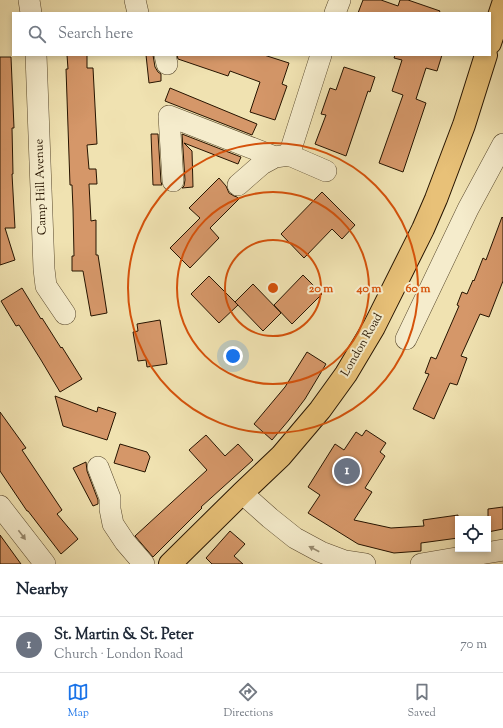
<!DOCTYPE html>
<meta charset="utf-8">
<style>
:root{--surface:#fff;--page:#f6f6f7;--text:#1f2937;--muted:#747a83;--line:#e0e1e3;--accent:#1a73e8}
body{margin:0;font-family:"Sorts Mill Goudy",serif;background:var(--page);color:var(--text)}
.controls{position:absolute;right:12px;bottom:12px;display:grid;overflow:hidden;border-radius:0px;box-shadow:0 2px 6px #0003}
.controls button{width:36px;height:36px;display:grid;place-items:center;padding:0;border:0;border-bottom:1px solid var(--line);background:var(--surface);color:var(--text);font:20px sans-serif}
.you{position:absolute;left:233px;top:356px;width:14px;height:14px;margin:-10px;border:3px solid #fff;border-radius:50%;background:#1a73e8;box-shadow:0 0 0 6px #1a73e833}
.badge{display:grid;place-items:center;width:26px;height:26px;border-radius:50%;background:var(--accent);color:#fff;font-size:13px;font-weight:700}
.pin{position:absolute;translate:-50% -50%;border:2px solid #fff;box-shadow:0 1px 4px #0006}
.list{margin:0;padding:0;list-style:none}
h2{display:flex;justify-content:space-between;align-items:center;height:52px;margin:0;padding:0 16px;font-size:17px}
h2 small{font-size:13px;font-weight:400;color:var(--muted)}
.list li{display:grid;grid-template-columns:26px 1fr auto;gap:12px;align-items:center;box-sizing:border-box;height:56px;padding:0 16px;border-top:1px solid var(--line)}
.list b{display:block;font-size:15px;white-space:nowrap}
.list p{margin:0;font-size:13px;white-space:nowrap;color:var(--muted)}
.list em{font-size:13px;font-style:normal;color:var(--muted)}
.icon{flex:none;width:22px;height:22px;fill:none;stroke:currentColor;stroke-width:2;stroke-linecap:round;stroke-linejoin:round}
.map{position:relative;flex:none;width:503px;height:564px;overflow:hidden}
.search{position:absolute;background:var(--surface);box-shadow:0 2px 6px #0003;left:12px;right:12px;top:12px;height:44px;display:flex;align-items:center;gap:10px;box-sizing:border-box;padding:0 14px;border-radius:0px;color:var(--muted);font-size:15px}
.sheet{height:108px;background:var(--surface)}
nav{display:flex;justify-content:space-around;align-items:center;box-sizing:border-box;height:56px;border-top:1px solid var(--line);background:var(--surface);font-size:11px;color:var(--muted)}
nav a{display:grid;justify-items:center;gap:2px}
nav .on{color:var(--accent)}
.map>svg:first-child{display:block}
.building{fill:#d59769;stroke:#261400}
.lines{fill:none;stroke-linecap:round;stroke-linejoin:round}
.minor-casing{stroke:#58482c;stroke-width:22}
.major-casing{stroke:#261400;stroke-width:24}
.minor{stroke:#f5eccc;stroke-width:21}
.major{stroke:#e8c178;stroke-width:22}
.oneway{fill:#988b70}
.ring{fill:none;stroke:#d5520b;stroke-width:2}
.labels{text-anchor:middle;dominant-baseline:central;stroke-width:4;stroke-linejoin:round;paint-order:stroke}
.street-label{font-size:12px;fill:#261400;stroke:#f5eccc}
.centre{fill:#d5520b;stroke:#f5eccc;stroke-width:2}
.ring-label{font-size:12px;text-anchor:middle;font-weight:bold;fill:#d5520b;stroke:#f5eccc;stroke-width:4;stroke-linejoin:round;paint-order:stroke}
</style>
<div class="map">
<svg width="503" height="564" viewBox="0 0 503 564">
<rect width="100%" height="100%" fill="#f0e2b1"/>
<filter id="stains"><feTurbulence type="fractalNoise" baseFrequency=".005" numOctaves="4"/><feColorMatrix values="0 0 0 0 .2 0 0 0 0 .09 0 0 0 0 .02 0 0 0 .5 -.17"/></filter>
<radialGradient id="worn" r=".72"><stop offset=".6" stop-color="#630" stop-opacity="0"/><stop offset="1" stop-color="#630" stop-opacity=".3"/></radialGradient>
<!-- building -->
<path class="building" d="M 363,0 L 381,0 L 398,6 L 400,0 L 408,0 L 440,11 L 439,13 L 358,13 Z
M 67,55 L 87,55 L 87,68 L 93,68 L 97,144 L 87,145 L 89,169 L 96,169 L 97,184 L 89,184 L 91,221 L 96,220 L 96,255 L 98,255 L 107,313 L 91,316 L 83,271 L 72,271 L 72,256 L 74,256 L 73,209 L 72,185 L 70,185 L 66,69 L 68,69 Z
M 146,55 L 153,55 L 155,67 L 158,72 L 161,74 L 161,81 L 149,83 Z
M 177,55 L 264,55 L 289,63 L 282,84 L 287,86 L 275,120 L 250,112 L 260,82 L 230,71 L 228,76 L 178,59 Z
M 395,55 L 442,55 L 437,71 L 426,68 L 416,99 L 426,103 L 403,172 L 379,163 L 403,95 L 392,91 L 402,60 L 394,58 Z
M 0,57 L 11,57 L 14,128 L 12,128 L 13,174 L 12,174 L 15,228 L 5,228 L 15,260 L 0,265 Z
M 344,67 L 375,77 L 370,92 L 368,91 L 346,156 L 315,144 L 326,115 L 321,114 L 330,88 L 336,90 Z
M 170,88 L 257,124 L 252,135 L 165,101 Z
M 151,134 L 158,134 L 161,182 L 162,185 L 153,185 Z
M 182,134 L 241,157 L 238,164 L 184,143 L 192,151 L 193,187 L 182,188 L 184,186 L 185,180 Z
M 219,178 L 226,186 L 229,193 L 234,196 L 237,197 L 239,199 L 210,228 L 219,238 L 190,268 L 170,248 L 200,218 L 189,208 Z
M 322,192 L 355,225 L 342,239 L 332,229 L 304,258 L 281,234 Z
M 502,217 L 503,218 L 503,281 L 489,317 L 480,314 L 461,356 L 467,358 L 457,385 L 450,383 L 434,419 L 413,409 L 429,374 L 425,373 L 431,357 L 436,359 L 459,306 L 457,305 L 462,292 L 467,294 L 473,280 L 474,281 L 483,258 L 486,260 Z
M 303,275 L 322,294 L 292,324 L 274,305 Z
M 209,276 L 238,305 L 219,323 L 191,294 Z
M 253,284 L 281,313 L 263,331 L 235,302 Z
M 22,288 L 41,319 L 42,318 L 61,348 L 62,347 L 82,379 L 60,392 L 41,360 L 19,325 L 16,326 L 1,301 Z
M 160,320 L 167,364 L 147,367 L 146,360 L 138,361 L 133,332 L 138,331 L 137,324 Z
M 307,352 L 326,364 L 305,399 L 289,420 L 272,440 L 254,424 L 285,387 Z
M 55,396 L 97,412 L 98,407 L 116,413 L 107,440 L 63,426 Z
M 0,412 L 26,448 L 22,450 L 62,510 L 57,514 L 78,539 L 61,554 L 28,511 L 27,511 L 0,471 Z
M 366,430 L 386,443 L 380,452 L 385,456 L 365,488 L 372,492 L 354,520 L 391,528 L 424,526 L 423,520 L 458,515 L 458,538 L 421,543 L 421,551 L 394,553 L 358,544 L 308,513 L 320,495 L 308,487 L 335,444 L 344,450 L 356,432 L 362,436 Z
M 206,435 L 225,456 L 238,444 L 253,460 L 201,507 L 202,508 L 153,557 L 135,536 L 207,470 L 189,450 Z
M 120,444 L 147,452 L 150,457 L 145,472 L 114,463 Z
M 86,462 L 87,471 L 98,500 L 98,504 L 93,506 L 73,468 Z
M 503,507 L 503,529 L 488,532 L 488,509 Z
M 230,531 L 245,544 L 234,556 L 243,564 L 212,564 L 206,558 Z
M 0,535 L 21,564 L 0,564 Z"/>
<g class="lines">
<defs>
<path id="minor" d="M 29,0 L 31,13
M 135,0 L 138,13
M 335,13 L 340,0
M 36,55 L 44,269 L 46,286 L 65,314
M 165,55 L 167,64
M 289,155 L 321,55
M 173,181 L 169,116 L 275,157
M 238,185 L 262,164 L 275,157 L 289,155 L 326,171
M 406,339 L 468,209 L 503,144
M 98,467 L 110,498 L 110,509 L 113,524 L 125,542 L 144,564
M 242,493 L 270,518 L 295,538 L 321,552 L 345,561 L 365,564
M 0,506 L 45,564
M 421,564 L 503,550"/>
<path id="major" d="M 490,43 L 503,4
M 170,564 L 242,493 L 281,456 L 320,410 L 346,374 L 374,327 L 423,229 L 436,199 L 464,125 L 486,55"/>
</defs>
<!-- minor casing -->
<use href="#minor" class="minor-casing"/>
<!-- major casing -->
<use href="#major" class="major-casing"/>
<!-- minor -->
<use href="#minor" class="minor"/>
<!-- major -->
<use href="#major" class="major"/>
</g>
<!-- one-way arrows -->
<defs><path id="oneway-solid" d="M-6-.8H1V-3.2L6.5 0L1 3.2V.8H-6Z"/></defs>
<g class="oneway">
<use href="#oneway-solid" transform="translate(22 535) rotate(53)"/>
<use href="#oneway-solid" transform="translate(314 549) rotate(-152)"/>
</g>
<!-- distance rings -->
<g class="ring">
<circle cx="273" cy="288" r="48"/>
<circle cx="273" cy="288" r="96"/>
<circle cx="273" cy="288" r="145"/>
</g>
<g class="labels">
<!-- street labels -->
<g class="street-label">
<text transform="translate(41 187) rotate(-92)">Camp Hill Avenue</text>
<text transform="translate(362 345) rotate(-60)">London Road</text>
</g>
</g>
<circle cx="273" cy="288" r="6" class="centre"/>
<g class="ring-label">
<text x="321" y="292">20 m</text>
<text x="369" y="292">40 m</text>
<text x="418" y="292">60 m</text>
</g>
<rect width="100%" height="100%" filter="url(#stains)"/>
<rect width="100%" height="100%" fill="url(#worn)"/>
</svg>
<div class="controls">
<button><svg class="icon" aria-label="locate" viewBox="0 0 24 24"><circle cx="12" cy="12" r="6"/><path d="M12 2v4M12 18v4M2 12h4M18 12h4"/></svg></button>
</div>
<div class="you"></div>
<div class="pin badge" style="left:347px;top:471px;background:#6b7280">1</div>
<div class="search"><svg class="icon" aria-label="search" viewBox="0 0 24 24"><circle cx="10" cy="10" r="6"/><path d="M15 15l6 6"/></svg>Search here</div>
</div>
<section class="sheet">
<h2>Nearby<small></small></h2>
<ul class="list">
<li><span class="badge" style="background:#6b7280">1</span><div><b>St. Martin &amp; St. Peter</b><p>Church · London Road</p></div><em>70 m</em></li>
</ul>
</section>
<nav>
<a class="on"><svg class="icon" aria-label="map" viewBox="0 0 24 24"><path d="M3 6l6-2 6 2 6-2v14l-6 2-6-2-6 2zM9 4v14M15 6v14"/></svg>Map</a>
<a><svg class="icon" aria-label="directions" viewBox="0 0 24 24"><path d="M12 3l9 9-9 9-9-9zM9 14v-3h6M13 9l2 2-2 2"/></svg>Directions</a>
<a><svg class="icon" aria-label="saved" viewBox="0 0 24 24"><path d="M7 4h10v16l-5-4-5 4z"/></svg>Saved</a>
</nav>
